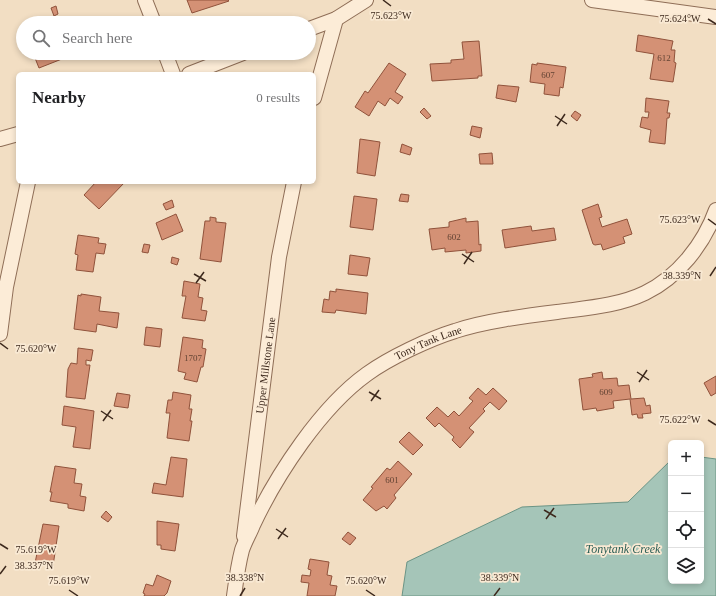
<!DOCTYPE html>
<meta charset="utf-8">
<style>
:root{--surface:#fff;--page:#f2f2f2;--text:#202124;--muted:#757577;--line:#e0e0e0}
body{margin:0;font-family:Georgia,serif;background:var(--page);color:var(--text)}
.controls{position:absolute;right:12px;bottom:12px;display:grid;overflow:hidden;border-radius:6px;box-shadow:0 2px 6px #0003}
.controls button{width:36px;height:36px;display:grid;place-items:center;padding:0;border:0;border-bottom:1px solid var(--line);background:var(--surface);color:var(--text);font:20px sans-serif}
.list{margin:0;padding:0;list-style:none}
h2{display:flex;justify-content:space-between;align-items:center;height:52px;margin:0;padding:0 16px;font-size:17px}
h2 small{font-size:13px;font-weight:400;color:var(--muted)}
.icon{flex:none;width:22px;height:22px;fill:none;stroke:currentColor;stroke-width:2;stroke-linecap:round;stroke-linejoin:round}
.map{position:relative;flex:none;width:716px;height:596px;overflow:hidden}
.search{position:absolute;background:var(--surface);box-shadow:0 2px 6px #0003;left:16px;top:16px;width:300px;height:44px;display:flex;align-items:center;gap:10px;box-sizing:border-box;padding:0 14px;border-radius:22px;color:var(--muted);font-size:15px}
.panel{position:absolute;background:var(--surface);box-shadow:0 2px 6px #0003;left:16px;top:72px;width:300px;height:112px;border-radius:6px}
.map>svg:first-child{display:block}
.water{fill:#a5c5b8;stroke:#6b9485}
.building{fill:#d49175;stroke:#90523b}
.lines{fill:none;stroke-linecap:round;stroke-linejoin:round}
.minor-casing{stroke:#8f6e57;stroke-width:16}
.minor{stroke:#fcecd7;stroke-width:14}
.ticks{fill:none;stroke:#3d291d;stroke-width:1.5}
.labels{text-anchor:middle;dominant-baseline:central;stroke-width:3.5;stroke-linejoin:round;paint-order:stroke}
.number-label{font-size:9px;fill:#634333}
.street-label{font-size:11px;fill:#3d291d;stroke:#f9e9d3}
.water-label{font-size:12px;font-style:italic;fill:#2b5e55;stroke:#f9e9d3}
.ticks-label{font-size:10px;text-anchor:middle;fill:#3d291d;stroke:#f9e9d3;stroke-width:3.5;stroke-linejoin:round;paint-order:stroke}
</style>
<div class="map">
<svg width="716" height="596" viewBox="0 0 716 596">
<rect width="100%" height="100%" fill="#f2dec3"/>
<!-- water -->
<path class="water" d="M 701,457 L 716,459 L 716,596 L 402,596 L 407,562 L 522,507 L 628,502 L 671,460 L 671,581 L 701,581 Z"/>
<!-- building -->
<path class="building" d="M 187,0 L 228,0 L 229,1 L 192,13 Z
M 56,6 L 58,14 L 54,16 L 51,8 Z
M 98,18 L 100,22 L 111,18 L 113,23 L 85,23 Z
M 638,35 L 673,41 L 671,50 L 675,50 L 674,62 L 676,63 L 673,82 L 650,79 L 654,54 L 636,51 Z
M 479,41 L 482,76 L 478,76 L 478,78 L 432,81 L 430,64 L 451,63 L 451,60 L 464,59 L 462,42 Z
M 33,53 L 65,53 L 67,57 L 39,68 Z
M 389,63 L 406,74 L 395,92 L 403,97 L 398,104 L 390,98 L 385,106 L 378,101 L 369,116 L 355,107 L 365,91 L 368,93 Z
M 537,63 L 566,67 L 563,88 L 560,87 L 559,96 L 544,94 L 545,84 L 530,82 L 532,64 L 537,65 Z
M 498,85 L 519,87 L 516,102 L 496,98 Z
M 646,98 L 669,101 L 667,113 L 670,113 L 669,118 L 667,118 L 665,144 L 649,142 L 651,130 L 640,127 L 642,117 L 648,118 L 649,112 L 645,112 Z
M 424,108 L 431,116 L 427,119 L 420,112 Z
M 575,111 L 581,115 L 577,121 L 571,116 Z
M 472,126 L 482,128 L 480,138 L 470,135 Z
M 360,139 L 380,142 L 375,176 L 357,173 Z
M 402,144 L 412,148 L 410,155 L 400,152 Z
M 492,153 L 493,164 L 480,164 L 479,154 Z
M 96,182 L 125,182 L 99,209 L 84,195 Z
M 401,194 L 409,195 L 408,202 L 399,201 Z
M 354,196 L 377,199 L 373,230 L 350,227 Z
M 172,200 L 174,207 L 166,210 L 163,204 Z
M 598,204 L 602,217 L 599,218 L 602,227 L 627,219 L 632,234 L 623,237 L 625,243 L 603,250 L 601,244 L 595,245 L 593,244 L 582,210 Z
M 176,214 L 183,231 L 162,240 L 156,223 Z
M 210,217 L 216,218 L 216,222 L 226,223 L 221,262 L 200,259 L 205,221 L 210,221 Z
M 466,218 L 466,222 L 478,221 L 479,245 L 481,244 L 481,251 L 466,253 L 466,250 L 445,252 L 445,248 L 432,250 L 429,229 L 449,227 L 449,222 Z
M 531,226 L 532,231 L 554,228 L 556,240 L 505,248 L 502,230 Z
M 78,235 L 99,238 L 98,243 L 106,244 L 104,254 L 96,253 L 93,272 L 76,270 L 78,255 L 75,254 Z
M 144,244 L 150,245 L 148,253 L 142,252 Z
M 350,255 L 370,258 L 367,276 L 348,274 Z
M 172,257 L 179,259 L 177,265 L 171,263 Z
M 184,281 L 200,284 L 198,297 L 203,298 L 201,310 L 207,311 L 205,321 L 182,318 L 186,296 L 182,296 Z
M 336,289 L 368,293 L 366,314 L 336,310 L 335,313 L 322,312 L 324,299 L 329,300 L 330,291 L 336,292 Z
M 81,294 L 101,297 L 99,311 L 119,313 L 117,328 L 97,324 L 96,332 L 74,329 L 78,295 L 81,296 Z
M 146,327 L 162,329 L 160,347 L 144,345 Z
M 183,337 L 203,340 L 202,348 L 206,349 L 203,367 L 201,367 L 197,382 L 184,379 L 186,373 L 178,371 Z
M 78,348 L 93,350 L 91,361 L 86,360 L 86,365 L 90,365 L 85,399 L 66,397 L 68,369 L 71,363 L 77,364 Z
M 602,372 L 603,379 L 617,378 L 618,386 L 629,385 L 631,399 L 644,398 L 646,406 L 650,405 L 651,413 L 642,414 L 643,418 L 638,418 L 637,414 L 632,415 L 630,399 L 613,401 L 614,408 L 597,411 L 596,408 L 583,410 L 579,379 L 593,377 L 592,374 Z
M 716,376 L 716,393 L 711,396 L 704,383 Z
M 478,388 L 486,395 L 493,388 L 507,401 L 499,410 L 490,402 L 483,409 L 485,411 L 469,428 L 474,432 L 460,448 L 452,440 L 454,437 L 439,423 L 435,427 L 426,418 L 437,407 L 448,417 L 454,411 L 459,416 L 473,401 L 469,398 Z
M 173,392 L 191,395 L 189,409 L 192,409 L 190,421 L 192,421 L 189,441 L 167,438 L 170,413 L 166,413 L 168,400 L 172,400 Z
M 117,393 L 130,395 L 128,408 L 114,406 Z
M 64,406 L 94,411 L 90,449 L 73,447 L 76,427 L 62,425 Z
M 409,432 L 423,445 L 413,455 L 399,442 Z
M 171,457 L 187,459 L 183,497 L 152,493 L 154,483 L 166,485 Z
M 398,461 L 412,474 L 394,495 L 396,498 L 387,509 L 384,506 L 376,511 L 363,500 L 373,488 L 371,487 L 387,468 L 390,470 Z
M 55,466 L 76,469 L 74,483 L 82,484 L 80,496 L 86,497 L 84,511 L 68,508 L 68,504 L 50,501 L 52,492 L 50,492 Z
M 106,511 L 112,517 L 108,522 L 101,517 Z
M 157,521 L 179,524 L 175,551 L 161,549 L 161,545 L 157,545 Z
M 43,524 L 59,526 L 53,566 L 35,563 Z
M 348,532 L 356,538 L 350,545 L 342,539 Z
M 310,559 L 329,562 L 327,575 L 332,576 L 330,585 L 337,586 L 335,596 L 307,596 L 309,583 L 301,582 L 302,575 L 310,576 L 311,570 L 308,569 Z
M 157,575 L 171,581 L 167,593 L 164,596 L 144,596 L 145,594 L 143,593 L 146,584 L 153,586 Z"/>
<g class="lines">
<defs>
<g id="minor">
<path d="M 145,0 L 154,23"/>
<path d="M 592,0 L 716,17"/>
<path d="M 309,29 L 336,19 L 366,0"/>
<path d="M 165,53 L 173,74"/>
<path d="M 189,74 L 243,53"/>
<path d="M 314,98 L 336,19"/>
<path d="M 0,139 L 18,134"/>
<path d="M 0,334 L 6,287 L 28,182"/>
<path id="s1" d="M 244,536 L 279,257 L 294,182"/>
<path id="s2" d="M 234,596 C 236,581 238,565 242,550 C 245,541 250,533 253,525 C 277,474 321,407 367,374 C 389,358 429,339 455,331 C 485,321 525,316 557,312 C 586,308 618,306 645,293 C 678,277 704,244 716,210"/>
</g>
</defs>
<!-- minor casing -->
<use href="#minor" class="minor-casing"/>
<!-- minor -->
<use href="#minor" class="minor"/>
</g>
<!-- ticks -->
<path class="ticks" d="M 383,0 L 391,6M 708,19 L 716,24M 555,116 L 567,124M 557,126 L 565,114M 708,219 L 716,225M 462,254 L 474,262M 464,264 L 472,252M 194,274 L 206,281M 710,276 L 716,267M 196,283 L 204,272M 0,343 L 8,349M 637,372 L 649,380M 639,382 L 647,370M 369,392 L 381,399M 371,401 L 379,390M 101,411 L 113,419M 708,420 L 716,425M 103,421 L 111,410M 544,510 L 556,517M 546,519 L 554,508M 276,529 L 288,537M 278,539 L 286,528M 0,544 L 8,549M 0,574 L 6,566M 69,590 L 78,596M 366,590 L 375,596M 240,596 L 245,588M 494,596 L 500,588"/>
<g class="labels">
<!-- number labels -->
<g class="number-label">
<text x="664" y="58">612</text>
<text x="548" y="75">607</text>
<text x="454" y="237">602</text>
<text x="193" y="358">1707</text>
<text x="606" y="392">609</text>
<text x="392" y="480">601</text>
</g>
<!-- street labels -->
<g class="street-label">
<text stroke="none"><textPath href="#s2" startOffset="334">Tony Tank Lane</textPath></text>
<text stroke="none"><textPath href="#s1" startOffset="172">Upper Millstone Lane</textPath></text>
</g>
<!-- water labels -->
<g class="water-label">
<text x="623" y="549">Tonytank Creek</text>
</g>
</g>
<g class="ticks-label">
<text x="391" y="19">75.623°W</text>
<text x="680" y="22">75.624°W</text>
<text x="680" y="223">75.623°W</text>
<text x="682" y="279">38.339°N</text>
<text x="36" y="352">75.620°W</text>
<text x="680" y="423">75.622°W</text>
<text x="36" y="553">75.619°W</text>
<text x="34" y="569">38.337°N</text>
<text x="245" y="581">38.338°N</text>
<text x="500" y="581">38.339°N</text>
<text x="69" y="584">75.619°W</text>
<text x="366" y="584">75.620°W</text>
</g>
</svg>
<div class="controls">
<button>+</button>
<button>−</button>
<button><svg class="icon" aria-label="locate" viewBox="0 0 24 24"><circle cx="12" cy="12" r="6"/><path d="M12 2v4M12 18v4M2 12h4M18 12h4"/></svg></button>
<button><svg class="icon" aria-label="layers" viewBox="0 0 24 24"><path d="M12 4l9 5-9 5-9-5zM3 14l9 5 9-5"/></svg></button>
</div>
<div class="search"><svg class="icon" aria-label="search" viewBox="0 0 24 24"><circle cx="10" cy="10" r="6"/><path d="M15 15l6 6"/></svg>Search here</div>
<section class="panel">
<h2>Nearby<small>0 results</small></h2>
<ul class="list">
</ul>
</section>
</div>
